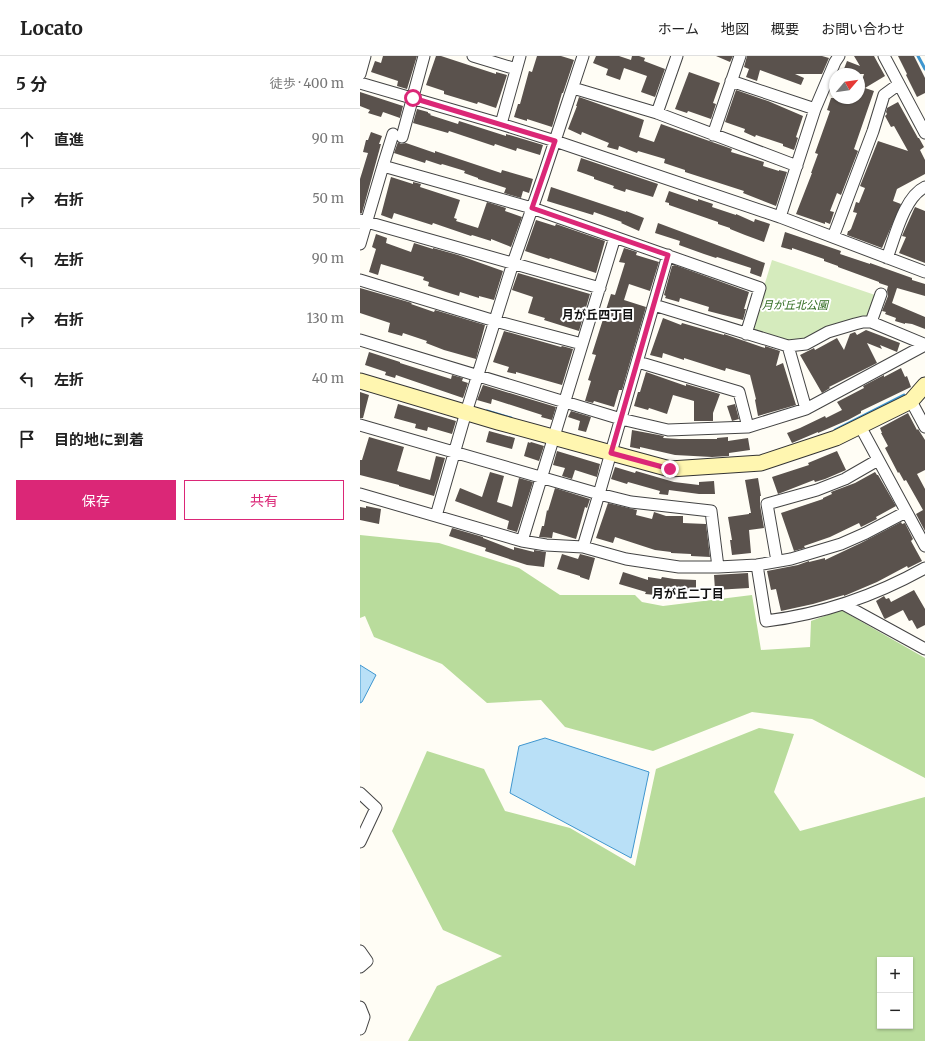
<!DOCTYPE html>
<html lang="ja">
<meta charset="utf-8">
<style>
:root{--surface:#fff;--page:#f2f2f2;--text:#222;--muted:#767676;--line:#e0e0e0;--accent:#db2777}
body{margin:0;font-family:Merriweather,"Noto Sans JP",serif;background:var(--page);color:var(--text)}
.controls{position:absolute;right:12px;bottom:12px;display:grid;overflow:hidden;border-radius:0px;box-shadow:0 1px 3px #0004}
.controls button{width:36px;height:36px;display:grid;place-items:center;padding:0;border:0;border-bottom:1px solid var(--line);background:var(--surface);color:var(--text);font:20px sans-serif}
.compass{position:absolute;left:469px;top:12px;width:36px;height:36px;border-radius:50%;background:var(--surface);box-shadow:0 1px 3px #0004;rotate:61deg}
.stop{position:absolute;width:12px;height:12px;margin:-9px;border:3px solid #db2777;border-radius:50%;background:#fff}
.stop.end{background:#db2777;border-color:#fff;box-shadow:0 1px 4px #0008}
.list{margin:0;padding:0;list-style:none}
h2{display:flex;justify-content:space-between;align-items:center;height:52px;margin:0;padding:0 16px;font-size:17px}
h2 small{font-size:13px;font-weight:400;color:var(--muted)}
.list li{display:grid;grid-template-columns:26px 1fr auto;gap:12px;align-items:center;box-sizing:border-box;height:60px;padding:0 16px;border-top:1px solid var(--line)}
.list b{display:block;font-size:15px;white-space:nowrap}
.list em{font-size:13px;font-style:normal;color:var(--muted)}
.actions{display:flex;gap:8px;padding:12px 16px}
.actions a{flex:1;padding:9px 0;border:1px solid var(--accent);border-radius:0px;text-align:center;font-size:14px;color:var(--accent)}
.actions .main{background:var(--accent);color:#fff}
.icon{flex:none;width:22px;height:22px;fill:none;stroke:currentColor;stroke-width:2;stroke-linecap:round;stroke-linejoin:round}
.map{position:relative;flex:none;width:565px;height:985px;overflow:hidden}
header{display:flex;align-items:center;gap:24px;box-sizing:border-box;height:56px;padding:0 20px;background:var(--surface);border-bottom:1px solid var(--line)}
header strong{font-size:19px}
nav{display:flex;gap:22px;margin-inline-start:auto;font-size:14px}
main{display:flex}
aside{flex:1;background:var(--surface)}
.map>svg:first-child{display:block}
.green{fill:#d5ebbd}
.forest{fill:#b9dc9c;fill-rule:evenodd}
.water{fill:#b9e0f7;stroke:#3f96cf}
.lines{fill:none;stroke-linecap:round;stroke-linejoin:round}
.stream{stroke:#3f96cf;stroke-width:3}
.building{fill:#5a524d}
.street-casing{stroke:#444;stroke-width:13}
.secondary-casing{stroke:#333;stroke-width:17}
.street{stroke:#fff;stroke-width:11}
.secondary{stroke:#fff6b0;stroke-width:15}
.route{stroke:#db2777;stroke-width:5}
.labels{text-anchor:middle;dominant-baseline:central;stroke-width:4;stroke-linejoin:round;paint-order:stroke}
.park-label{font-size:11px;font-style:italic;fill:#2f6b1f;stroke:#fff}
.neighbourhood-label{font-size:12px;font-weight:bold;fill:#111;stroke:#fff}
</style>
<header>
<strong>Locato</strong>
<nav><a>ホーム</a><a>地図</a><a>概要</a><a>お問い合わせ</a></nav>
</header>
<main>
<aside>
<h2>5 分<small>徒歩 · 400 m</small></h2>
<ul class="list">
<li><svg class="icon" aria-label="ahead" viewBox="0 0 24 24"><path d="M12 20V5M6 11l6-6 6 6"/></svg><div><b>直進</b></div><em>90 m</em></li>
<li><svg class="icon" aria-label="right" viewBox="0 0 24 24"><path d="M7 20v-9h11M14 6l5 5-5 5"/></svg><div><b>右折</b></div><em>50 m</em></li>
<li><svg class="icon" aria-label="left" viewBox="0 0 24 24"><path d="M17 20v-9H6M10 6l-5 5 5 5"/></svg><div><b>左折</b></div><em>90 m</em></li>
<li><svg class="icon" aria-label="right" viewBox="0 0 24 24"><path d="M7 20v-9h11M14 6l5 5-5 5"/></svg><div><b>右折</b></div><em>130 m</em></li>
<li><svg class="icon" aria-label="left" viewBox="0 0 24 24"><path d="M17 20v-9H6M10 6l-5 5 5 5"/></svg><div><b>左折</b></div><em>40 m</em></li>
<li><svg class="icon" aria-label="arrive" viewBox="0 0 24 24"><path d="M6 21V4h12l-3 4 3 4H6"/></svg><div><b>目的地に到着</b></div></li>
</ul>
<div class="actions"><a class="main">保存</a><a>共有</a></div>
</aside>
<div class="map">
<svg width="565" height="985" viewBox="0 0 565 985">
<rect width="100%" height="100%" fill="#fffdf5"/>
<!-- green -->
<path class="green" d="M 412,204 L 521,241 L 511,266 L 444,284 L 428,286 L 397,277 L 392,270 Z"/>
<!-- forest -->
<path class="forest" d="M 0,479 L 79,487 L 159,512 L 200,539 L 275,539 L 282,546 L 303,550 L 392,539 L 401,594 L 450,591 L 451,565 L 481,554 L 565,602 L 565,722 L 452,663 L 392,656 L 293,695 L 205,671 L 181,644 L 127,647 L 82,608 L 14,581 L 5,560 L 0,562 Z
M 399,672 L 434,678 L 414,736 L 440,775 L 565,741 L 565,985 L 48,985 L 77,930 L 142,900 L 83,874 L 32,775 L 67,695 L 124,713 L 145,755 L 210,772 L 275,810 L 296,713 ZM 520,904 L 550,904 L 550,970 L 520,970 Z"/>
<!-- water -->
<path class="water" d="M 0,609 L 16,619 L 2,646 L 0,647 Z
M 185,682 L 289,716 L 271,802 L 150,737 L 159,690 Z"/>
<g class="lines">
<!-- stream -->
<path class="stream" d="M 558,0 L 565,13
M 127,355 L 151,362
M 475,374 L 544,339"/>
</g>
<!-- building -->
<path class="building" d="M 23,0 L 57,0 L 47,33 L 37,30 L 38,25 L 11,16 L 15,5 L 21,7 Z
M 76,0 L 81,0 L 136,18 L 136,16 L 147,19 L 136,52 L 118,46 L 117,48 L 84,38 L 84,35 L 66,29 Z
M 177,0 L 201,0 L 214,4 L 203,37 L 202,37 L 192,71 L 167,63 L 167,65 L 154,61 L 158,48 L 160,48 L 169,15 L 172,16 Z
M 236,0 L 259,0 L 271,4 L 272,0 L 279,0 L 285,2 L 284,5 L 305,13 L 295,41 L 281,36 L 287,20 L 264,12 L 260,24 L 246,19 L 248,13 L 233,7 Z
M 356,0 L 373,0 L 370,6 Z
M 387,0 L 462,0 L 469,2 L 462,18 L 435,18 L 444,22 L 441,29 L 400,14 L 397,25 L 386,21 L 389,13 L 384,11 Z
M 494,0 L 514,0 L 525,20 L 505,32 L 514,35 L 494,93 L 498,95 L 481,139 L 477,137 L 470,155 L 474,156 L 470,168 L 465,166 L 465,168 L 436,158 L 452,117 L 451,117 L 458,98 L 455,97 L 470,55 L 467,54 L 471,42 L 499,42 L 499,29 L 500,30 L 504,18 L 482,18 L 487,5 L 500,10 Z
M 538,0 L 554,0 L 565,22 L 565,37 L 557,41 L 546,19 L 547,18 Z
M 329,16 L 360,27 L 353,47 L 356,48 L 351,63 L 328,55 L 327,57 L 315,53 Z
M 376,34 L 408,45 L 443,60 L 436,81 L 438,82 L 434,94 L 423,90 L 423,88 L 396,79 L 395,81 L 384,76 L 385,73 L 365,66 Z
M 0,36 L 43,50 L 40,62 L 23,56 L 21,61 L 8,57 L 10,54 L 0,50 Z
M 219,41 L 284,64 L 279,81 L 294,86 L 301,68 L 372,93 L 371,96 L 404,106 L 403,110 L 419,115 L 419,114 L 427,116 L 416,150 L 383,137 L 384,135 L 325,116 L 325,114 L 304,107 L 305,103 L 278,95 L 277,97 L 259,90 L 258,94 L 247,91 L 249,87 L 222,76 L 221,79 L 208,73 L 217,50 L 216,50 Z
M 538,46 L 558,82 L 559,82 L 564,91 L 560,94 L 565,104 L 565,118 L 537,133 L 533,145 L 541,148 L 522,192 L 487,179 L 488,175 L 489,175 L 491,173 L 497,157 L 493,156 L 496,146 L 499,147 L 505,132 L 500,130 L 518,85 L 548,95 L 534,70 L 531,71 L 525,60 L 527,58 L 526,56 L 527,52 Z
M 57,53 L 68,56 L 68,57 L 71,58 L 70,59 L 98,68 L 99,65 L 146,80 L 146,78 L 183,89 L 180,99 L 157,92 L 156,95 L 135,88 L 134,90 L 89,75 L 88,77 L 53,67 Z
M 11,76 L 22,80 L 19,88 L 21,88 L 2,157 L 0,157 L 0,123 L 8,97 L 3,96 L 6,84 L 8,84 Z
M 38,86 L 41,88 L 46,87 L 75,97 L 75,95 L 141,117 L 142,114 L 173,123 L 169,137 L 163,135 L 161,142 L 144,137 L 146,132 L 118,123 L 118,122 L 104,117 L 105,115 L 82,108 L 81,109 L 66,104 L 65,107 L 34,97 Z
M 221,102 L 298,128 L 293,141 L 266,133 L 265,136 L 253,132 L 254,130 L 234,123 L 234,121 L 217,115 Z
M 31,121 L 53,128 L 53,126 L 61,128 L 60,131 L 100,144 L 94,162 L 97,163 L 96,165 L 118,172 L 127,146 L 146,152 L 145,155 L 162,161 L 151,191 L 131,183 L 131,185 L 112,179 L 111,180 L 73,167 L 72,169 L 34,157 L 32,163 L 21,159 Z
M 191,131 L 266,156 L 266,155 L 284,162 L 279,175 L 261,167 L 262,166 L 234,156 L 233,159 L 187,145 Z
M 309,135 L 338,145 L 338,143 L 353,148 L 352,151 L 376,159 L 376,158 L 394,166 L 395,163 L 410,168 L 404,186 L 385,179 L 370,173 L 370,172 L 358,168 L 358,166 L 309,149 L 309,147 L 305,146 Z
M 555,151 L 565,155 L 565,207 L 539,197 L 546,181 L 542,180 Z
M 176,164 L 195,170 L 196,168 L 245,185 L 236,217 L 190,202 L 189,203 L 165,195 Z
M 298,167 L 405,207 L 401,221 L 390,217 L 391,212 L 357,201 L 356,202 L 344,198 L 319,189 L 320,185 L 295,177 Z
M 425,176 L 481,195 L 480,198 L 510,208 L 510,207 L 552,222 L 552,224 L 565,228 L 565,240 L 537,232 L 532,247 L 565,261 L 565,273 L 552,268 L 545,267 L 545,268 L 535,265 L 536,262 L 525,258 L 526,256 L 522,255 L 528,240 L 527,234 L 528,230 L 519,227 L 519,226 L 478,211 L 478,210 L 464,205 L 464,203 L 432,192 L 432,194 L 421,191 Z
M 16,178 L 27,182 L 26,187 L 51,196 L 54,187 L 73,193 L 73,192 L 98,199 L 143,215 L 134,244 L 119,240 L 119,242 L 100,236 L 99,240 L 86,236 L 68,230 L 69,226 L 63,224 L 64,221 L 21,208 L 18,219 L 9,216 L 16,193 L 12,191 Z
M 264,192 L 277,196 L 276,199 L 299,206 L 290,235 L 269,228 L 264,244 L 286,251 L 262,334 L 259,334 L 254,351 L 234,345 L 233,347 L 225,345 L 231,325 L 228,324 L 236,299 L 232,298 L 251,238 L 255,239 L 265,207 L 259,206 Z
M 315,209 L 389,236 L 384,253 L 386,253 L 383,264 L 348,255 L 349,251 L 320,242 L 319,246 L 305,242 L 306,240 L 304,239 L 312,210 Z
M 158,217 L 230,238 L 219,275 L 184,264 L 185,262 L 168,257 L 173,241 L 152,234 Z
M 0,232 L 52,247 L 51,248 L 74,256 L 75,254 L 125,269 L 116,303 L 84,294 L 66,287 L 67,285 L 43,277 L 42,280 L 28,276 L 30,267 L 0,257 Z
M 303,262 L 321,269 L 322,267 L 364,279 L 364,278 L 405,292 L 405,290 L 420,295 L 416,310 L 423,307 L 436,349 L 398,360 L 395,344 L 396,343 L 390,319 L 366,312 L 365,315 L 324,302 L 324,304 L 303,297 L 302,302 L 290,299 Z
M 506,274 L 540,287 L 537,296 L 520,289 L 522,293 L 507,287 L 517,307 L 469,331 L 470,332 L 462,337 L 440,299 L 454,292 L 455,294 L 477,282 L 484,294 L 490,278 L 495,276 L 497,279 Z
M 144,275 L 201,291 L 202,290 L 213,293 L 202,329 L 156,316 L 156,318 L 147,316 L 149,311 L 133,306 Z
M 9,296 L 40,306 L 40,307 L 91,323 L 92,319 L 103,322 L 102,325 L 108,327 L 103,342 L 36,319 L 35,322 L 25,319 L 26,316 L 5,309 Z
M 541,312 L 545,321 L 547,320 L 551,331 L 501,355 L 501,357 L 488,364 L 458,377 L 458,376 L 432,387 L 427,377 L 440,372 L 465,360 L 466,362 L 482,354 L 477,346 L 502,333 L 504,332 L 503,330 L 524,319 L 524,321 Z
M 286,316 L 326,330 L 326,328 L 360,338 L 353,357 L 353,365 L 334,365 L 334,345 L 313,339 L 307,358 L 289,352 L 288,354 L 274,350 L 278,336 L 280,336 Z
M 123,329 L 196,351 L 192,364 L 181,361 L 182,359 L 132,343 L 131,348 L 117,344 Z
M 0,336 L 9,339 L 3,362 L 0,362 Z
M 38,348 L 96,365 L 92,378 L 68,371 L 67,375 L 55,372 L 56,368 L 34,362 Z
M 375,348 L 379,363 L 372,365 L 367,350 Z
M 211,355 L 231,361 L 226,376 L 218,374 L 220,365 L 208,361 Z
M 548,357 L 557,374 L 558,373 L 565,384 L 565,414 L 557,418 L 565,433 L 565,475 L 556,458 L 563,454 L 546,424 L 544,425 L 539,416 L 538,417 L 525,392 L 528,390 L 521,377 L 522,377 L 520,372 Z
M 272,374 L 304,380 L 303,382 L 319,383 L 357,383 L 357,382 L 368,381 L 368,385 L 388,382 L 390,394 L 369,397 L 369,400 L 352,401 L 315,399 L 280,391 L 280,393 L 270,391 Z
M 129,375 L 155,382 L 152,393 L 126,386 Z
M 9,381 L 44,391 L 37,415 L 70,424 L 76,400 L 85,402 L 74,440 L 39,430 L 39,429 L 0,419 L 0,404 L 2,404 Z
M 168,386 L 170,387 L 171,386 L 184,390 L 179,405 L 164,400 Z
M 197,395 L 240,408 L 237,421 L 215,414 L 212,423 L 202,420 L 205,412 L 193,409 Z
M 477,395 L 486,414 L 465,423 L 455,426 L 454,424 L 418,438 L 412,421 L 449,409 L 448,407 Z
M 255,411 L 275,417 L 276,415 L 314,426 L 339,429 L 339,426 L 354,425 L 355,438 L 339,438 L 309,434 L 308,439 L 299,438 L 300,435 L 268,426 L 267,428 L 251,423 Z
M 130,416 L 144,420 L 137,446 L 152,451 L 159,422 L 173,426 L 157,476 L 147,473 L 149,465 L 95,445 L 100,432 L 122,441 Z
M 515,416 L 517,419 L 518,419 L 536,450 L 516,461 L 517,463 L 501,471 L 499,467 L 470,481 L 444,490 L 445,492 L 434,495 L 421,457 L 463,443 L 463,442 L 472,438 L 471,436 L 495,427 Z
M 398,422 L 401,440 L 400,440 L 400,449 L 404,472 L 389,474 L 391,497 L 372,499 L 370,484 L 372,484 L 368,461 L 389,458 L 389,457 L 391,457 L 385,424 Z
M 195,432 L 230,443 L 227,452 L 225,451 L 216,483 L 193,476 L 192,482 L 179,481 L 182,470 L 184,470 L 187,454 L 188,455 Z
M 248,447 L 277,454 L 276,459 L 292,463 L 294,456 L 306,460 L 323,460 L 323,467 L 346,468 L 350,501 L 331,500 L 331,498 L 311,497 L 311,496 L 295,494 L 255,481 L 253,487 L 236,482 Z
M 6,450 L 21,453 L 19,468 L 0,464 L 0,451 L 6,452 Z
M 541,466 L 542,468 L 545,467 L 553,483 L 551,485 L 562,505 L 548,512 L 547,510 L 517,526 L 484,540 L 484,539 L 453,548 L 421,555 L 416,533 L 411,534 L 407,515 L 438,509 L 449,505 L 449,506 L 465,502 L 465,504 L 501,487 Z
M 92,472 L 123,481 L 123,482 L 154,494 L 154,491 L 174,496 L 174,494 L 186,496 L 184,511 L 167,509 L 125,495 L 126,492 L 89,480 Z
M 202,498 L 218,503 L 220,498 L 235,502 L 229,524 L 220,521 L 220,520 L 197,513 Z
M 263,516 L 288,524 L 288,521 L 301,523 L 302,521 L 314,523 L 336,524 L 336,535 L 316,534 L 315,539 L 297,536 L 296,539 L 285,538 L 286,536 L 259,528 Z
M 388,517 L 389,532 L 355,534 L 354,519 Z
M 554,534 L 565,553 L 565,569 L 557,573 L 552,564 L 549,565 L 543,554 L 525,563 L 524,562 L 516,545 L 524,540 L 526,543 L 529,542 L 531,546 Z"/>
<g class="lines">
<defs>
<path id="street" d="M 113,0 L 156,13
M 524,0 L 565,77
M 0,18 L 5,0
M 371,25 L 455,53
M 0,27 L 141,68 L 195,85 L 420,161 L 565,216
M 213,32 L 297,57 L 437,110
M 297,57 L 317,0
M 141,68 L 160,0
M 353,79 L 380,0
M 42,81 L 64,0
M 23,110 L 33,78
M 420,161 L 455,53 L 475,6 L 479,0
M 0,164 L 240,232
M 473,181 L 513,75 L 524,39 L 539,28
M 0,188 L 23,110 L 172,152 L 400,232 L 386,278
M 308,199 L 239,438 L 271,446 L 351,455 L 358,511
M 527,202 C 535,181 544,141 565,131
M 0,224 L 135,265 L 222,288
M 294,249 L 428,290
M 511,266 L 521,238
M 0,284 L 261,363 L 308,374 L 388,371 L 446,353 L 565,289
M 278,306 L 379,336 L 388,371
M 551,345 L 565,371
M 446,353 L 428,290 L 446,288 L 468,276 L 495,268 L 503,266 L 511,266 L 564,288
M 0,369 L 239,438 L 223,491
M 500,370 L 565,490
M 0,438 L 162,485 L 186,489 L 223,491 L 266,503 L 319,511 L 358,511 L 397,509 L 431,503 L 481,488 L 506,477 L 546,456
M 76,460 L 104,363 L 153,207 L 183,121 L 223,0
M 162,485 L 255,181
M 417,505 L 407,448 L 457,434 L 485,423 L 518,404
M 397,509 L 406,565 C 463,558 515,540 565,512
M 483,548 L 565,593
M 0,737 L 16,752 L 0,786
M 0,895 L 7,905 L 0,911
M 0,951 L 4,961 L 0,973"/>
<path id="secondary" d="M 0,325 L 138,366 L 310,413 L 401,407 L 476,382 L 551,345 L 565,329"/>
</defs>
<!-- street casing -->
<use href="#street" class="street-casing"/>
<!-- secondary casing -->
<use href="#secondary" class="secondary-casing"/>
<!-- street -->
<use href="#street" class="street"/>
<!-- secondary -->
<use href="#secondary" class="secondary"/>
</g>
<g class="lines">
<!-- route -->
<path class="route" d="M 53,42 L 195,85 L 172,152 L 308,199 L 251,397 L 310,413"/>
</g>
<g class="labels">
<!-- park labels -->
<g class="park-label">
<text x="435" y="249">月が丘北公園</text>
</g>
<!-- neighbourhood labels -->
<g class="neighbourhood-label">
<text x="238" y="258">月が丘四丁目</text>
<text x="328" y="537">月が丘二丁目</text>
</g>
</g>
</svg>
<div class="controls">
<button>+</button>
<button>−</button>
</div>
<svg class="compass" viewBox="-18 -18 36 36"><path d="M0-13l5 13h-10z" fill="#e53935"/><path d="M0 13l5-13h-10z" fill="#767676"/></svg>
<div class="stop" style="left:53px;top:42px"></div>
<div class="stop end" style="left:310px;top:413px"></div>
</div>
</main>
